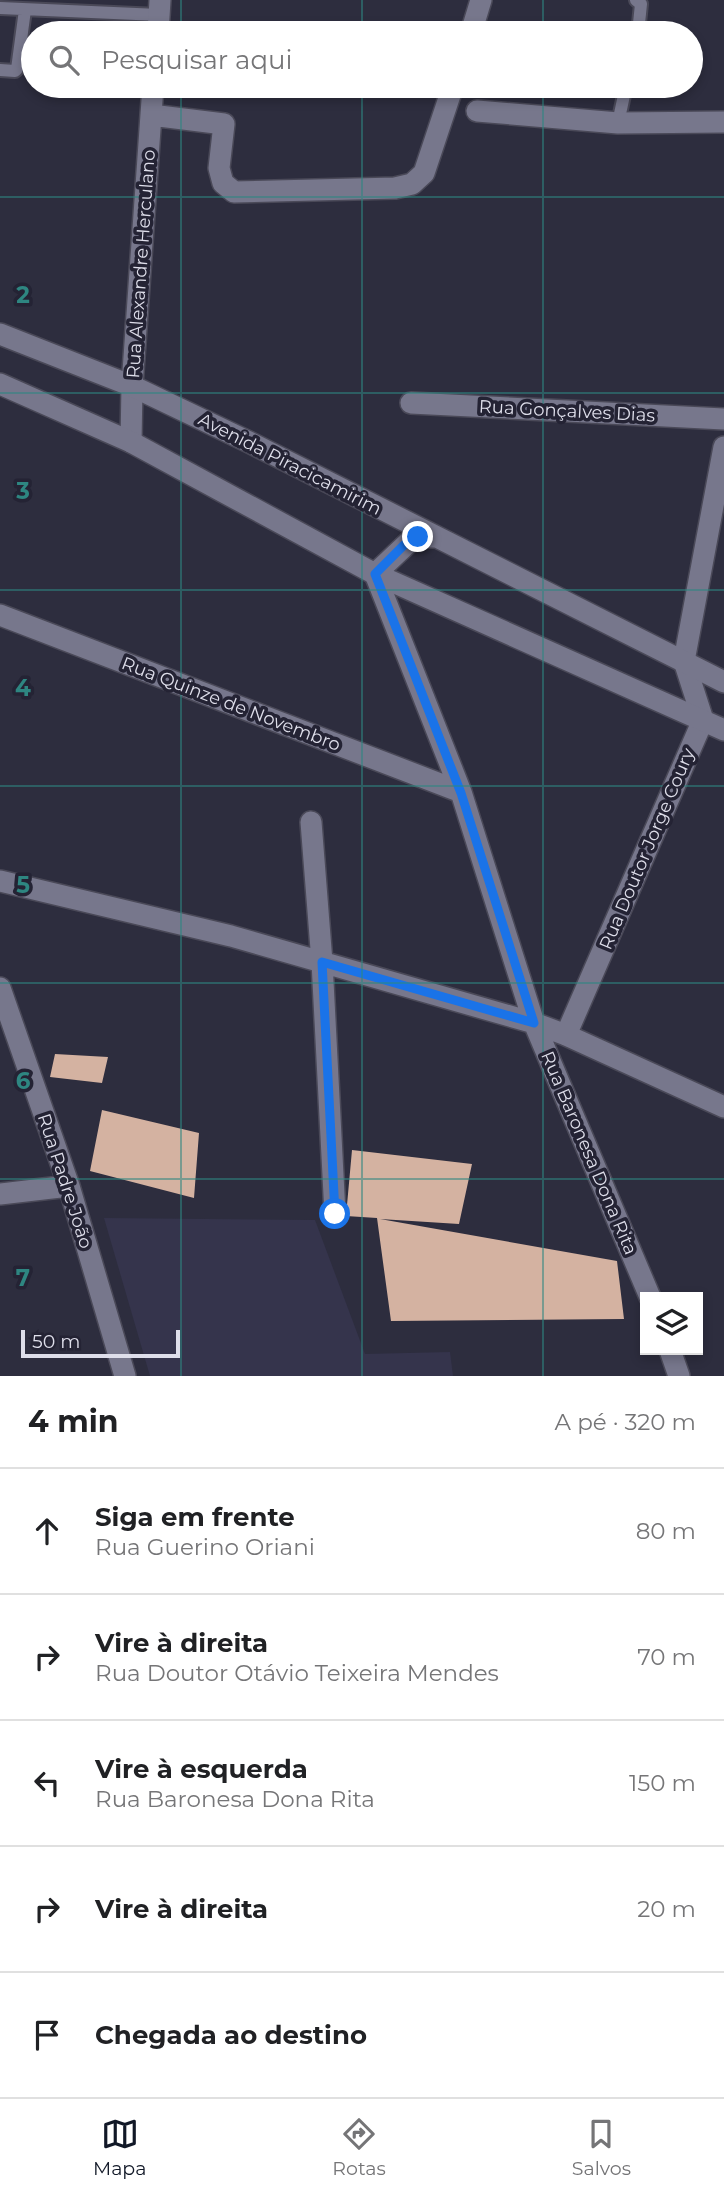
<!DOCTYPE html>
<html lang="pt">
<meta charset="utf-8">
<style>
:root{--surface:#fff;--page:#f6f6f6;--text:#202124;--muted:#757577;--line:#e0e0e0;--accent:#111827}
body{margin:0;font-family:Montserrat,sans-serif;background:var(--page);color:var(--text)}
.controls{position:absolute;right:21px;bottom:21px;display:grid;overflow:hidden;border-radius:0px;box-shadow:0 4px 10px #0003}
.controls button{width:63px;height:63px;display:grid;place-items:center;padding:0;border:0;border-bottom:2px solid var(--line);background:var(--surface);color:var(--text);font:35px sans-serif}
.scale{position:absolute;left:21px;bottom:18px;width:159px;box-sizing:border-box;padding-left:7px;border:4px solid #dedeea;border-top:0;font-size:19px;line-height:24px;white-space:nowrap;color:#dedeea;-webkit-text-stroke:5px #242334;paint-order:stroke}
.stop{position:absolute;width:21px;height:21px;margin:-16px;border:5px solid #1a73e8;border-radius:50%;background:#fff}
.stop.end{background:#1a73e8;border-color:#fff;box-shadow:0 2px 7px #0008}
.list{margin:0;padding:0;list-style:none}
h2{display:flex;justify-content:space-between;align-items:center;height:91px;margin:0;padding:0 28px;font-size:30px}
h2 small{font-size:23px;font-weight:400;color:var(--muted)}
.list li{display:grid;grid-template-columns:46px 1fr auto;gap:21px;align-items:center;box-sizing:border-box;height:126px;padding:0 28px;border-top:2px solid var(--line)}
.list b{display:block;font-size:26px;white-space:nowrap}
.list p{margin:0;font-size:23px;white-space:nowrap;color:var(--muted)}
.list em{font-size:23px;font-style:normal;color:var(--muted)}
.icon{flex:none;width:38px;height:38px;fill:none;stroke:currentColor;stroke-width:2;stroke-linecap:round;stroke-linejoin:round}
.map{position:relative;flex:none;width:724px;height:1376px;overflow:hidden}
.search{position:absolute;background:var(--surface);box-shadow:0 4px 10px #0003;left:21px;right:21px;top:21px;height:77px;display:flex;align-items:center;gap:18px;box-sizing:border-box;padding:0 24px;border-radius:38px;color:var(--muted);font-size:26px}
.sheet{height:721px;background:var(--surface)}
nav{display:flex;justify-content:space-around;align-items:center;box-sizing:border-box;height:98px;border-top:2px solid var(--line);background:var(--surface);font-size:19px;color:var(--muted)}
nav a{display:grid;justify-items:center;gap:4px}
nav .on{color:var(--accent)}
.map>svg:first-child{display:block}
.built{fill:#35344c}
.building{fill:#d4b2a1}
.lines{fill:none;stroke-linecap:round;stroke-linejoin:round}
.lane-casing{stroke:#4a4958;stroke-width:16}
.street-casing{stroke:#4a4958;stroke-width:24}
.secondary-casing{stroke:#4a4958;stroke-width:24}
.lane{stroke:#77778c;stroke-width:12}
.street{stroke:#77778c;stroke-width:21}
.secondary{stroke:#77778c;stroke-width:21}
.route{stroke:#1a73e8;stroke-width:9}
.grid{fill:none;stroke:#2e8681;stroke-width:2;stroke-opacity:0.55}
.labels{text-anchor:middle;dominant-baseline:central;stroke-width:7;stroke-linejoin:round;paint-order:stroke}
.street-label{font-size:18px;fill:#dedeea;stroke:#242334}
.grid-label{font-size:23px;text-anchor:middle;font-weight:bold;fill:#2e8681;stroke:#242334;stroke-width:7;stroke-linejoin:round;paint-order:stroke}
</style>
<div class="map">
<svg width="724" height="1376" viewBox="0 0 724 1376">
<rect width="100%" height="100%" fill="#2d2d3e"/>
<!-- built -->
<path class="built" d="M 104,1218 L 315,1220 L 365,1354 L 450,1352 L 453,1376 L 150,1376 Z"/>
<!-- building -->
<path class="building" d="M 55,1054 L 108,1057 L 102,1083 L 50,1077 Z
M 102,1110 L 199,1133 L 194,1198 L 90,1171 Z
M 352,1150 L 472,1164 L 459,1224 L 380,1219 L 617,1261 L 624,1319 L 391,1321 L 377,1218 L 346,1216 Z"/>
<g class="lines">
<defs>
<path id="lane" d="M 636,0 L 641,4 L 638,33
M 0,8 L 159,15
M 0,70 L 15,71 L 17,69 L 25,10
M 618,123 L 626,86"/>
<path id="street" d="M 158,33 L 160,0
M 471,33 L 481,0
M 477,111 L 618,123 L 724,122
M 151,115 L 224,124 L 219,168 L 223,183 L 234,192 L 395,188 L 412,184 L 424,173 L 453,86
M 411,403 L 724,419
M 131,442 L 132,386 L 153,86
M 375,574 L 461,792 L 534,1023 L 650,1297
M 0,615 L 461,792
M 311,822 L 322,962 L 335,1214
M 0,881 L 231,936 L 534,1023 L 566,1035 L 724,1107
M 0,988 L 69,1186 L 125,1376
M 566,1035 L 703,720 L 684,661 L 724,447
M 0,1194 L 69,1186
M 670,1350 L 679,1376"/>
<path id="secondary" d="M 0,334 L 132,386 L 249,442 L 724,682
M 0,384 L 131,442 L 375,574 L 724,730
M 375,574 L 410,541 L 418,537 L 434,537"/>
</defs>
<!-- lane casing -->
<use href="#lane" class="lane-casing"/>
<!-- street casing -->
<use href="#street" class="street-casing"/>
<!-- secondary casing -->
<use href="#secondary" class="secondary-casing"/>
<!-- lane -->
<use href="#lane" class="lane"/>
<!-- street -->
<use href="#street" class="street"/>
<!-- secondary -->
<use href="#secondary" class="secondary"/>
</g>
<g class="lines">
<!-- route -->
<path class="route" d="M 335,1214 L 322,962 L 534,1023 L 461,793 L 375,574 L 404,545 L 418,537"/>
</g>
<!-- grid -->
<path class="grid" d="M 181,0 L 181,33M 362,0 L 362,33M 543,0 L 543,33M 181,86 L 181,1376M 362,86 L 362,1376M 543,86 L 543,1376M 0,197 L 724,197M 0,393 L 724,393M 0,590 L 724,590M 0,786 L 724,786M 0,983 L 724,983M 0,1179 L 724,1179"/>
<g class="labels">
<!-- street labels -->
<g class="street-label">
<text transform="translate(141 264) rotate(-86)">Rua Alexandre Herculano</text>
<text transform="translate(567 411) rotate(3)">Rua Gonçalves Dias</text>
<text transform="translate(290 464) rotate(27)">Avenida Piracicamirim</text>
<text transform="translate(231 704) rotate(21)">Rua Quinze de Novembro</text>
<text transform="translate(647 849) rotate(-67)">Rua Doutor Jorge Coury</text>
<text transform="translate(589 1153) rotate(67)">Rua Baronesa Dona Rita</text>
<text transform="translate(65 1181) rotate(72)">Rua Padre João</text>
</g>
</g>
<g class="grid-label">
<text x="23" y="303">2</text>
<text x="23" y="499">3</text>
<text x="23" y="696">4</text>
<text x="23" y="893">5</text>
<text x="23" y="1089">6</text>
<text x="23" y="1286">7</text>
</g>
</svg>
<div class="controls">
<button><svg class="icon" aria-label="layers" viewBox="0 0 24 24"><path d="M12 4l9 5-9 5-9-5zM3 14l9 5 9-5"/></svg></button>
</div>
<div class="scale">50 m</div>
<div class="stop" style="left:335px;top:1214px"></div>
<div class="stop end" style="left:418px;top:537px"></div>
<div class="search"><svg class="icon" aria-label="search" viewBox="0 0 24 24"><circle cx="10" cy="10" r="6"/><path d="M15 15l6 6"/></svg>Pesquisar aqui</div>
</div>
<section class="sheet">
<h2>4 min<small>A pé · 320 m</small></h2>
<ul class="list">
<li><svg class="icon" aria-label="ahead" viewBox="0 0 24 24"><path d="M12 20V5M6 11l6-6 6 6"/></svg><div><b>Siga em frente</b><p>Rua Guerino Oriani</p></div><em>80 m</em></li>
<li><svg class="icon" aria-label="right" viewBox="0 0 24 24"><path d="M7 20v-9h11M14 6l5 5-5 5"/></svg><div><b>Vire à direita</b><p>Rua Doutor Otávio Teixeira Mendes</p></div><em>70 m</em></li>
<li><svg class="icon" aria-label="left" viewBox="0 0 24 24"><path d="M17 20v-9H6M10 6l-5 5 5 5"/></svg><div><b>Vire à esquerda</b><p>Rua Baronesa Dona Rita</p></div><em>150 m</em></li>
<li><svg class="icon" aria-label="right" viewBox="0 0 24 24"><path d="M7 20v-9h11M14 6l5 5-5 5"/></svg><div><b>Vire à direita</b></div><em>20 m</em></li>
<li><svg class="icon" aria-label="arrive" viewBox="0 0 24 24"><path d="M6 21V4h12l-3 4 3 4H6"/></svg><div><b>Chegada ao destino</b></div></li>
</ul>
</section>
<nav>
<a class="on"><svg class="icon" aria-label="map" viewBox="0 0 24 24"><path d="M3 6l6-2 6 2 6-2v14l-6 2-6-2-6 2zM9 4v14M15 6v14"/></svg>Mapa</a>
<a><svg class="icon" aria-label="directions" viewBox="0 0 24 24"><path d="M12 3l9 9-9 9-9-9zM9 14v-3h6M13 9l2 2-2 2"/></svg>Rotas</a>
<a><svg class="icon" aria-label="saved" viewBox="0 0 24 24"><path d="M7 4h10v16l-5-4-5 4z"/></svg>Salvos</a>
</nav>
